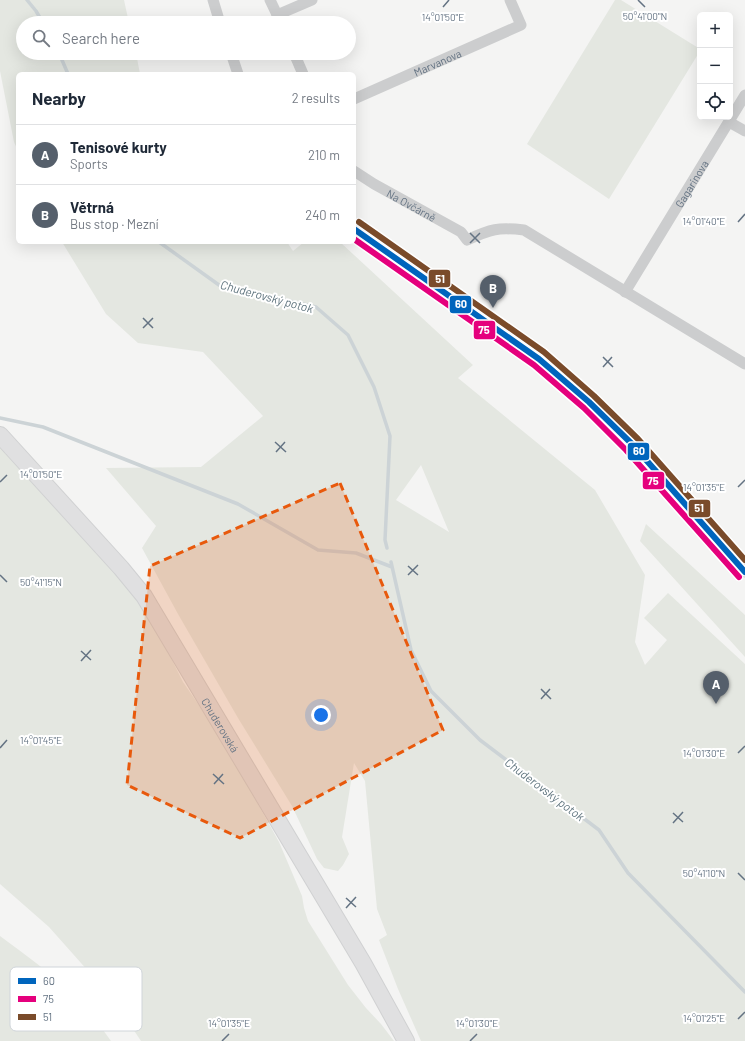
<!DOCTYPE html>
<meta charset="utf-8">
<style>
:root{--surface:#fff;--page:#f6f6f7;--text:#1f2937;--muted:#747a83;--line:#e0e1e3;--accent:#555f6b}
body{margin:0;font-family:Barlow,sans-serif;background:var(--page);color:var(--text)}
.controls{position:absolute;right:12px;top:12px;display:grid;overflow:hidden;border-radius:6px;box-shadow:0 4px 16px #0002}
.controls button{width:36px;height:36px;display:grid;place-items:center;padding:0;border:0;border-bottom:1px solid var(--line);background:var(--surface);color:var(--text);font:20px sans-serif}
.you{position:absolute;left:321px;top:715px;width:14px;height:14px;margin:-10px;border:3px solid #fff;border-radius:50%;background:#1a73e8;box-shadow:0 0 0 6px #1a73e833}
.badge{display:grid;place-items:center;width:26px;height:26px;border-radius:50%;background:var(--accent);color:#fff;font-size:13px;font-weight:700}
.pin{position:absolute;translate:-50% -33px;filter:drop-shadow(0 1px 2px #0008)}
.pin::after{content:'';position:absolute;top:21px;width:14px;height:12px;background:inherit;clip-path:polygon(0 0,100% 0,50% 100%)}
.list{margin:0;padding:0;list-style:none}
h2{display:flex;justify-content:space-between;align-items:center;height:52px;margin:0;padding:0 16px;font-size:17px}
h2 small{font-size:13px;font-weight:400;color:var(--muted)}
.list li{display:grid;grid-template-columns:26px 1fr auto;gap:12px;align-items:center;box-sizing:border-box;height:60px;padding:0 16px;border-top:1px solid var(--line)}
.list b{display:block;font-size:15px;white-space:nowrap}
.list p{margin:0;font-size:13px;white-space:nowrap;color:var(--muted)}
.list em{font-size:13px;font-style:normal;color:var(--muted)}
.icon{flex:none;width:22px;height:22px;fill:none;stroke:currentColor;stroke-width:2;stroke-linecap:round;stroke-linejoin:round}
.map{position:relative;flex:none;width:745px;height:1041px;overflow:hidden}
.search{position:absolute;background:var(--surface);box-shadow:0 4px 16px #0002;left:16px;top:16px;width:340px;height:44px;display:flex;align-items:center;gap:10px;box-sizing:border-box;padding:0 14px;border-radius:22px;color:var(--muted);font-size:15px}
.panel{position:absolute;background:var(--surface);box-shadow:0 4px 16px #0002;left:16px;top:72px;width:340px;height:172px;border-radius:6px}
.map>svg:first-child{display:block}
.green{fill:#e4e7e1;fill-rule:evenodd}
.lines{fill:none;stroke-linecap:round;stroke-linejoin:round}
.stream{stroke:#ccd3d6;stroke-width:3.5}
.secondary-casing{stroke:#d0d1d2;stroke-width:18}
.street{stroke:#cccdce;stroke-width:11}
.secondary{stroke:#e0e0e1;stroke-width:16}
.bus-1-casing{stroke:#fff;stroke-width:9}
.bus-2-casing{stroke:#fff;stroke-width:9}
.bus-3-casing{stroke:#fff;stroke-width:9}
.bus-1{stroke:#0065bd;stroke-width:6}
.bus-2{stroke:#e5007d;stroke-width:6}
.bus-3{stroke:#7a4b2a;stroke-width:6}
.marked{fill:#e8590c;fill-opacity:0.2;stroke:#e8590c;stroke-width:3;stroke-dasharray:8 5;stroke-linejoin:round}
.ticks{fill:none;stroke:#647383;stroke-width:1.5}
.labels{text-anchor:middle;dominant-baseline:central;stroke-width:4;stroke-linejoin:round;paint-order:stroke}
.street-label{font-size:11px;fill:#647383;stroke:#fff}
.water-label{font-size:12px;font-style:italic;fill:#60757f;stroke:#fff}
.key{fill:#fff;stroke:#d0d5da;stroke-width:1}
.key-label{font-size:11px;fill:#647383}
.ticks-label{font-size:10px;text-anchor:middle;fill:#647383;stroke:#fff;stroke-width:4;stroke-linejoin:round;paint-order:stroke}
.line-badge{stroke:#fff;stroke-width:1.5}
.badge-label{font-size:11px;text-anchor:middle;font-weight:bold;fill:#fff}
</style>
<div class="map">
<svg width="745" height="1041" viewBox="0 0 745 1041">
<rect width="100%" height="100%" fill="#f4f4f3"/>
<!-- green -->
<path class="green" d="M 0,0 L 124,0 L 129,23 L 23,23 L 23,53 L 136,53 L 140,74 L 18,74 L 18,151 L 14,142 L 0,71 Z
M 615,0 L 621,0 L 700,49 L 700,51 L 609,199 L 527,144 Z
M 62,242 L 287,242 L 293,251 L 304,242 L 340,242 L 473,365 L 458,378 L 595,490 L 645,575 L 635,642 L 645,665 L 667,640 L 644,618 L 668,593 L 745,664 L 745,1041 L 421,1041 L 398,989 L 379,940 L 387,935 L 377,909 L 365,781 L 354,763 L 342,837 L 349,854 L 343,865 L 338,871 L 324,868 L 317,859 L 292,806 L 238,718 L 178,614 L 142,548 L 156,526 L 106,468 L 201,467 L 263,416 L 203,352 L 138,343 L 106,314 ZM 421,465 L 449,532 L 396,500 Z
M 0,446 L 57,510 L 121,574 L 165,646 L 183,682 L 220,736 L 279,842 L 302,896 L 304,908 L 308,921 L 348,985 L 366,1008 L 381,1024 L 394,1041 L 141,1041 L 113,999 L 49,927 L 0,884 Z
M 646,524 L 745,615 L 745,657 L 640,541 Z
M 0,936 C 24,954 50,972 72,994 C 87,1008 99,1024 111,1041 L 0,1041 Z"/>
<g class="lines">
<!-- stream -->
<path class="stream" d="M 27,0 L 36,11 L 43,23
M 59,53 L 68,74
M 159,242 L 219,285 L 316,307 L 348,335 L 374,387 L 390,436 L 385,540 L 387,548
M 0,418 L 43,427 L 238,504 L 318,550 L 356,553 L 392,567
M 391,562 L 411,650 L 431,691 L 480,740 L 599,830 L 628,873 L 745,992"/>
<defs>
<g id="secondary">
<path id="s4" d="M 0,435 L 121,568 L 144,596 L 363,963 L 406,1041"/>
</g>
</defs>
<!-- secondary casing -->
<use href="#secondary" class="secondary-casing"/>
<!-- street -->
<g class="street">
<path d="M 213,0 L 220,23"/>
<path d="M 270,0 L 281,23"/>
<path d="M 277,15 L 312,0"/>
<path d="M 231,53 L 238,74"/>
<path d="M 294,53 L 303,74"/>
<path id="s1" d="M 354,99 L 521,25 L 510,0"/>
<path d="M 729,122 L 745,131"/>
<path id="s2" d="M 354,171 L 374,184 L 461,232 L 467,240 C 491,229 498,227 524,230 L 745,364"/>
<path d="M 354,229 L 539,359 L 589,402 L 632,444 L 745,572"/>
<path id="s3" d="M 625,292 L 745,95"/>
</g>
<!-- secondary -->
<use href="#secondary" class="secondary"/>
<defs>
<path id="bus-1" d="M 354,229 L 539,359 L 589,402 L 632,444 L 745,572"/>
<path id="bus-2" d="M 354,239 L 534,365 L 584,408 L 626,450 L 739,577"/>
<path id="bus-3" d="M 359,222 L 544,352 L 594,396 L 638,439 L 745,560"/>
</defs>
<!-- bus-1 casing -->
<use href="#bus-1" class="bus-1-casing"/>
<!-- bus-2 casing -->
<use href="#bus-2" class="bus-2-casing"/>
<!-- bus-3 casing -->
<use href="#bus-3" class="bus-3-casing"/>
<!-- bus-1 -->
<use href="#bus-1" class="bus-1"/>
<!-- bus-2 -->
<use href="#bus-2" class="bus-2"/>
<!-- bus-3 -->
<use href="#bus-3" class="bus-3"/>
</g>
<!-- marked area -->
<path class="marked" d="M 340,483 L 443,730 L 240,838 L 127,785 L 150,566 Z"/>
<!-- ticks -->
<path class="ticks" d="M 638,0 L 645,7M 443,7 L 449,0M 738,222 L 745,214M 470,233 L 480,243M 470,243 L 480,233M 143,318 L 153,328M 143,328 L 153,318M 603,357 L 613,367M 603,367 L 612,357M 275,442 L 286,452M 276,452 L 285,442M 0,482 L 7,475M 738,487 L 745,480M 408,566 L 418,575M 0,575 L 7,582M 408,575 L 418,565M 81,651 L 91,660M 81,661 L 91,650M 541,689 L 551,699M 541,699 L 550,689M 0,748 L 7,740M 738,753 L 745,746M 213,774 L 224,784M 214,784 L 223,774M 673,813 L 683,822M 673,823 L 683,812M 738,873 L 745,880M 346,898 L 356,907M 346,908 L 356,897M 738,1019 L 745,1012M 222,1041 L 229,1034M 470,1041 L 477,1034"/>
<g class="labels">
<!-- street labels -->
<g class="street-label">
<text stroke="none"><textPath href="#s1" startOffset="91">Marvanova</textPath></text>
<text stroke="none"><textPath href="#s3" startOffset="127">Gagarinova</textPath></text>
<text stroke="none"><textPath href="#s2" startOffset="67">Na Ovčárně</textPath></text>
<text stroke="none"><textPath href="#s4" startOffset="366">Chuderovská</textPath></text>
</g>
<!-- water labels -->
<g class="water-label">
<text transform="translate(267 296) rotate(15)">Chuderovský potok</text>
<text transform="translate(545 789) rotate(37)">Chuderovský potok</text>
</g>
</g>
<!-- legend -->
<rect x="10" y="967" width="132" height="64" rx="6" class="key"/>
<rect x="18" y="978" width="18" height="6" fill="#0065bd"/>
<rect x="18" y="996" width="18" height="6" fill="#e5007d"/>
<rect x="18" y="1014" width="18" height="6" fill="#7a4b2a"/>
<g class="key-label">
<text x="43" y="985">60</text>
<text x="43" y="1003">75</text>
<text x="43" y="1021">51</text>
</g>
<g class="ticks-label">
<text x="645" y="20">50°41'00"N</text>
<text x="443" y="21">14°01'50"E</text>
<text x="704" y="225">14°01'40"E</text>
<text x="41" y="478">14°01'50"E</text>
<text x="704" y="491">14°01'35"E</text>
<text x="41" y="586">50°41'15"N</text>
<text x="41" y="744">14°01'45"E</text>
<text x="704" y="757">14°01'30"E</text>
<text x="704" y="877">50°41'10"N</text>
<text x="704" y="1022">14°01'25"E</text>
<text x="229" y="1027">14°01'35"E</text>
<text x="477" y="1027">14°01'30"E</text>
</g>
<g class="line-badge">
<rect x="428" y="269" width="23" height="19" rx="4" fill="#7a4b2a"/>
<rect x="449" y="295" width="23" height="19" rx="4" fill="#0065bd"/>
<rect x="473" y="320" width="23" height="20" rx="4" fill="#e5007d"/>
<rect x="627" y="442" width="23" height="19" rx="4" fill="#0065bd"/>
<rect x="642" y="471" width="23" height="19" rx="4" fill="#e5007d"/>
<rect x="688" y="499" width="23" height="19" rx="4" fill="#7a4b2a"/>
</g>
<g class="badge-label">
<text x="440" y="283">51</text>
<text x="461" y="308">60</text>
<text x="484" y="334">75</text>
<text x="639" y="455">60</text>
<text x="653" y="485">75</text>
<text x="699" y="512">51</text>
</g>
</svg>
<div class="controls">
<button>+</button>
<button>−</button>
<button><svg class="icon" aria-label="locate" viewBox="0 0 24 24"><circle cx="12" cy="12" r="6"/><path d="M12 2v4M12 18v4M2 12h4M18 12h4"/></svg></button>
</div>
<div class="you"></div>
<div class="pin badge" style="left:716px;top:704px">A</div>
<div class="pin badge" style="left:493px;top:308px">B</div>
<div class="search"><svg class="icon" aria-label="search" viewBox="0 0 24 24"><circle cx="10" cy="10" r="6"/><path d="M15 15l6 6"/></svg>Search here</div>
<section class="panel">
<h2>Nearby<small>2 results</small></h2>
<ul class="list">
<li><span class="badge">A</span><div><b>Tenisové kurty</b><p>Sports</p></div><em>210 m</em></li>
<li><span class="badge">B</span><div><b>Větrná</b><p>Bus stop · Mezní</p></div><em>240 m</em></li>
</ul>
</section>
</div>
